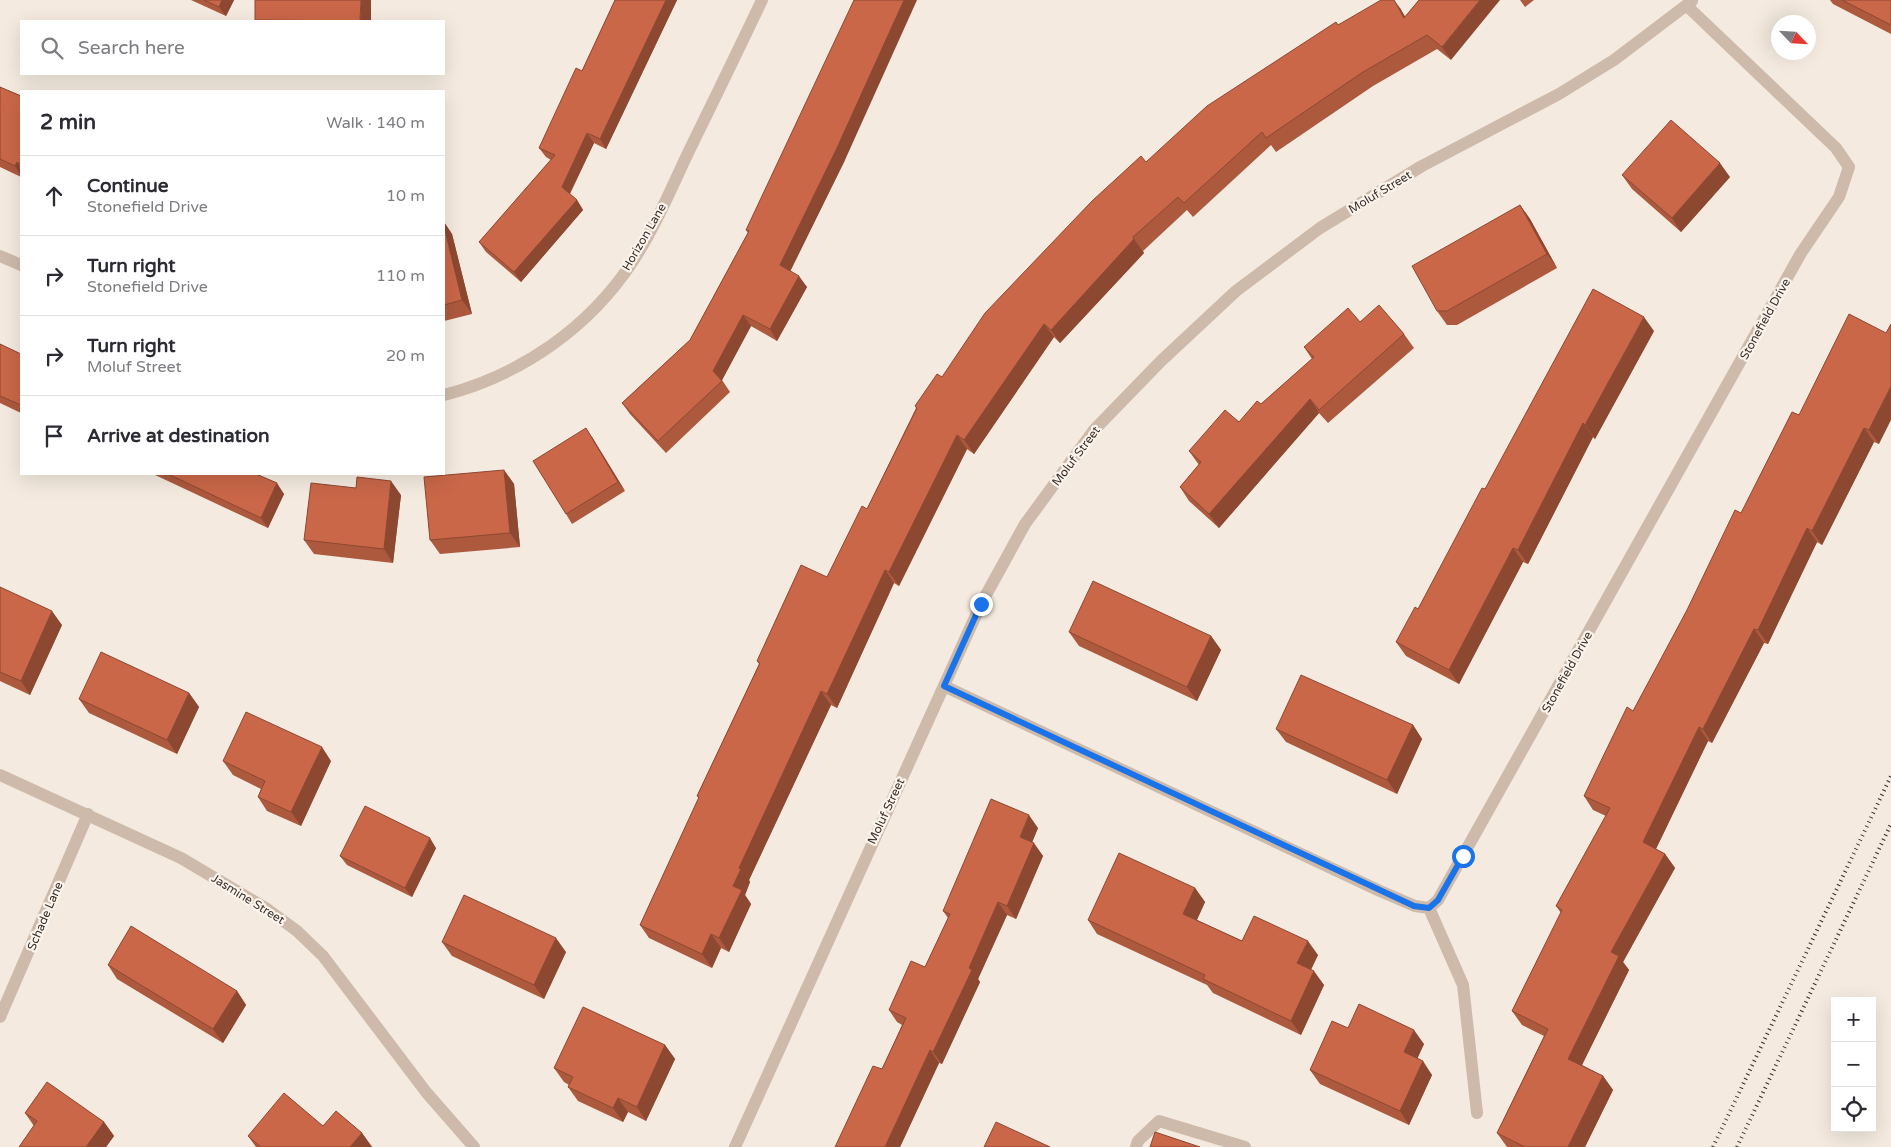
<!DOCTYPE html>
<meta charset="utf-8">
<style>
:root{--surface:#fff;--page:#f7f7f7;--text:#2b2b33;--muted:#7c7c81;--line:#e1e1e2}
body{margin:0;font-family:"Varela Round",sans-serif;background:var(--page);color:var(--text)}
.controls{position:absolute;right:15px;bottom:15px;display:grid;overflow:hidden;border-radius:0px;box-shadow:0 5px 20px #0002}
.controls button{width:45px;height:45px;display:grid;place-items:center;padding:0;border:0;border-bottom:1px solid var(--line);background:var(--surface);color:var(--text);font:25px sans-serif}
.compass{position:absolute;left:1771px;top:15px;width:45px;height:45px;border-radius:50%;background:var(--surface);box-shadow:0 5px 20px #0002;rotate:115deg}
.stop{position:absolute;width:15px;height:15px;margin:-11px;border:4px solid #1a73e8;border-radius:50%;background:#fff}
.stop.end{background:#1a73e8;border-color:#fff;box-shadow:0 1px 5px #0008}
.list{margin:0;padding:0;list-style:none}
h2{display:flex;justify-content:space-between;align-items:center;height:65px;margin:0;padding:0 20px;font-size:21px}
h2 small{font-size:16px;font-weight:400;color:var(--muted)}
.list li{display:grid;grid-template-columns:32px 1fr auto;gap:15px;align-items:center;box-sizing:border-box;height:80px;padding:0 20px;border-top:1px solid var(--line)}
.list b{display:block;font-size:19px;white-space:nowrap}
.list p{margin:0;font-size:16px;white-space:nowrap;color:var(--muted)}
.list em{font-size:16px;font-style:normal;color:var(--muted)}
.icon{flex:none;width:28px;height:28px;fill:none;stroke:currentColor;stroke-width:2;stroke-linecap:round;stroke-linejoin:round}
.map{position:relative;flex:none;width:1891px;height:1147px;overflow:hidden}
.search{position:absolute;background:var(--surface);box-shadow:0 5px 20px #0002;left:20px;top:20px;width:425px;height:55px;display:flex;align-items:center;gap:12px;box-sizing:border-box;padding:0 18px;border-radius:0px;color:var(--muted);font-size:19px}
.panel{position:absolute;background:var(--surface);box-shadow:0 5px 20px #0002;left:20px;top:90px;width:425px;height:385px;border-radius:0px}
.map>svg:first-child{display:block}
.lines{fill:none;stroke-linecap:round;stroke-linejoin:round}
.minor{stroke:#cdbaaa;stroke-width:12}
.rail{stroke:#3a2f2a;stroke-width:4;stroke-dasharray:1 4;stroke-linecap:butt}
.wall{fill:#ad593e}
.shaded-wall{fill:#8d4832}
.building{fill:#c96748;stroke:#8d4832}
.route{stroke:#1a73e8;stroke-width:6}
.labels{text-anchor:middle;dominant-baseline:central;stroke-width:4.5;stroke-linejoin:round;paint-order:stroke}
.street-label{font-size:12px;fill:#3a2f2a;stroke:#fbf4ec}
</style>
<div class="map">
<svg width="1891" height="1147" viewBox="0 0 1891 1147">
<rect width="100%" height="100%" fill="#f4eadf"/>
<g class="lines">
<!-- minor -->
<path class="minor" d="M 0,256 L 21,265
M 444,395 C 521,375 589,328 633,261 C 655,227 671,189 688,153 C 713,102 738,51 762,0
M 944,686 L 1380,891 L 1415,906 L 1429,908 L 1438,900 L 1801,253 L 1839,197 L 1849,167 L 1836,148 L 1687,6
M 0,775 L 181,858 L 267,909 L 297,931 L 323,956 L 426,1092 L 474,1147
M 1429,908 L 1463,985 L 1477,1113
M 0,1017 L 88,814
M 735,1147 L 981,604 L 1025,524 L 1094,430 L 1161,361 L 1236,291 L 1320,228 L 1422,166 L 1559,94 L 1614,60 L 1692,1
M 1136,1147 L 1138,1141 L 1159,1121 L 1245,1147"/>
<!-- rail -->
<path class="rail" d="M 1713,1147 L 1891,776
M 1737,1147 L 1891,824"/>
</g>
<!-- wall -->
<path class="wall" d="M 191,0 L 234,0 L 226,16 Z
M 615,0 L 677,0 L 606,149 L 594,143 L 570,194 L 577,200 L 583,210 L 521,282 L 486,252 L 479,242 L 551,160 L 546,157 L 539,148 L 582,71 Z
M 1419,0 L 1451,60 L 1437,49 L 1373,86 L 1276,152 L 1271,145 L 1193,217 L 1187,210 L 1143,251 L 1144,253 L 1060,343 L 1054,337 L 974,454 L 967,449 L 899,586 L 894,583 L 837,708 L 831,705 L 749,880 L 750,882 L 745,895 L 751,904 L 729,952 L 721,948 L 712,968 L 649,938 L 640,925 L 699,798 L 697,796 L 759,664 L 757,661 L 827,577 L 867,509 L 916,408 L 915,406 L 1146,162 L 1338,25 L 1400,8 L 1405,17 Z
M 1520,0 L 1534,0 L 1525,7 Z
M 1830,0 L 1891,0 L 1891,34 L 1833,4 Z
M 255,20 L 371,21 L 256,21 Z
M 0,87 L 21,96 L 21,177 L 0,167 Z
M 845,160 L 790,271 L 807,287 L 777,341 L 751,326 L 722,380 L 730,392 L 666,453 L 630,414 L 622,403 L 690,340 L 748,233 L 746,230 Z
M 1622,175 L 1730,177 L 1681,232 L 1632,189 Z
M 1520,205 L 1530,219 L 1557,268 L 1457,325 L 1447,325 L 1437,311 Z
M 444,222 L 452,234 L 472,314 L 444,321 Z
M 1360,322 L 1404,334 L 1414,348 L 1328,423 L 1319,413 L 1219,528 L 1189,501 L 1180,487 L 1199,465 L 1189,451 L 1239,422 L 1261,404 L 1312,359 L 1304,347 Z
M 1654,331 L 1595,439 L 1593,437 L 1528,564 L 1523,562 L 1459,684 L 1406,656 L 1396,642 L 1418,609 L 1485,489 Z
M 1886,333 L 1879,444 L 1874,442 L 1822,545 L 1817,542 L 1768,644 L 1764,643 L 1712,743 L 1708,741 L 1656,849 L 1665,854 L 1675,868 L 1623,962 L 1629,970 L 1582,1065 L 1603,1076 L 1613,1090 L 1585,1147 L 1507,1147 L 1497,1133 L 1544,1036 L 1522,1025 L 1512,1011 L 1561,913 L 1556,906 L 1606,816 L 1593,810 L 1584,796 L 1633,711 L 1741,513 L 1799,415 Z
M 0,344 L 21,354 L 21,413 L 0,403 Z
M 592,437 L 625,491 L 572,524 L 566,514 Z
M 504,470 L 514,484 L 520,547 L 440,554 L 430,540 Z
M 153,474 L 261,474 L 260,476 L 284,494 L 268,528 Z
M 401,495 L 393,563 L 314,554 L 304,540 Z
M 0,587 L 62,625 L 30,695 L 0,681 Z
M 1069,632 L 1211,636 L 1221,650 L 1197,701 L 1079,646 Z
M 189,693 L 199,707 L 177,754 L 89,713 L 79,699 Z
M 1413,725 L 1422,739 L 1397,794 L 1286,742 L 1276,729 Z
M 223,761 L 331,761 L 301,826 L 267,811 L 258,797 L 261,789 L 233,775 Z
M 1038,828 L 1032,842 L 1043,856 L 1016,919 L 1007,915 L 978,979 L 980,982 L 942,1064 L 939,1063 L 900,1147 L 835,1147 L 882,1069 L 902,1025 L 897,1022 L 889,1010 L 925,967 L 948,918 L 943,911 Z
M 436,848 L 412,897 L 347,865 L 340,856 Z
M 1195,888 L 1205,902 L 1197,920 L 1242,941 L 1318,955 L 1311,970 L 1324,985 L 1301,1035 L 1213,993 L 1207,985 L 1097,934 L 1088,920 Z
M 442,942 L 566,952 L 544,999 L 452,956 Z
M 108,965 L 237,991 L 246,1005 L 223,1043 L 117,979 Z
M 1348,1028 L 1424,1044 L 1417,1058 L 1432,1075 L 1409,1125 L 1320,1084 L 1310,1070 Z
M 665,1045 L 675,1059 L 646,1121 L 628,1112 L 623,1122 L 578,1101 L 568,1087 L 569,1085 L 564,1082 L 554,1068 Z
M 25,1113 L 104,1122 L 114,1136 L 106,1147 L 19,1147 L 34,1126 Z
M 323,1126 L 362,1133 L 372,1147 L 256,1147 L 248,1136 Z"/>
<!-- shaded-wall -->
<path class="shaded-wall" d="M 222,0 L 234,0 L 226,16 L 219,7 Z
M 361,0 L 371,0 L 371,21 L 360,21 Z
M 666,0 L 677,0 L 606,149 L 600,139 Z
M 904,0 L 917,0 L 845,160 L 788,276 L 780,265 Z
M 1394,0 L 1400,8 L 1414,32 L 1404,18 Z
M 1480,0 L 1500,0 L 1451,60 L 1442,47 Z
M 587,133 L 594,143 L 568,197 L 562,187 Z
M 17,162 L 21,168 L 21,176 L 15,166 Z
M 1720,163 L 1730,177 L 1681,232 L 1672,218 Z
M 577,200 L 583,210 L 521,282 L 514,272 Z
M 1520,205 L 1530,219 L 1557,268 L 1547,254 Z
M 444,222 L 452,234 L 472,314 L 462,300 L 444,226 Z
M 1134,239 L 1144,253 L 1060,343 L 1051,330 Z
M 799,276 L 807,287 L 777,341 L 770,329 Z
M 743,315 L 751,326 L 721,382 L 713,371 Z
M 1644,317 L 1654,331 L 1595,439 L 1585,425 Z
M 1044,324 L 1054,337 L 974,454 L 964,440 Z
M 1891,386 L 1891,420 L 1879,444 L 1869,430 Z
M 1310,399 L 1319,413 L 1219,528 L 1209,514 Z
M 1583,423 L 1593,437 L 1528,564 L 1518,550 Z
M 586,428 L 592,437 L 625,491 L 618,482 Z
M 1864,428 L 1874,442 L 1822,545 L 1812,531 Z
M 957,435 L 967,449 L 899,586 L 889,572 Z
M 504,470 L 514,484 L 520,547 L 510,533 Z
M 391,481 L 401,495 L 393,563 L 384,549 Z
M 277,483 L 284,494 L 268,528 L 261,518 Z
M 1807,528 L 1817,542 L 1768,644 L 1758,630 Z
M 1513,548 L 1523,562 L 1459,684 L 1449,670 Z
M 885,570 L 894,583 L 837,708 L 827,694 Z
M 52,611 L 62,625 L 30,695 L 21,681 Z
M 1754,629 L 1764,643 L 1712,743 L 1703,729 Z
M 1211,636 L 1221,650 L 1197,701 L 1187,687 Z
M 821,691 L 831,705 L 749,880 L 750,882 L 745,895 L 751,904 L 729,952 L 719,938 L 733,886 L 739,868 Z
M 189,693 L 199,707 L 177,754 L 167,740 Z
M 1413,725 L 1422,739 L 1397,794 L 1387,780 Z
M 1699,727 L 1708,741 L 1653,855 L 1643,842 Z
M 322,747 L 331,761 L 301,826 L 291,812 Z
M 1029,815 L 1038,828 L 1029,850 L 1020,837 Z
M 430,838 L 436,848 L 412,897 L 405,888 Z
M 1034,843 L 1043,856 L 1016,919 L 1007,906 Z
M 1665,854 L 1675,868 L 1623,962 L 1629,970 L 1578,1073 L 1568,1059 L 1611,952 Z
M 1195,888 L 1205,902 L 1193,928 L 1183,914 Z
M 998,902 L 1007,915 L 978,979 L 980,982 L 942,1064 L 933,1052 Z
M 711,934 L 721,948 L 712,968 L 702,954 Z
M 556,938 L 566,952 L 544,999 L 534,985 Z
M 1308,941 L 1318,955 L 1307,977 L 1297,963 Z
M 1314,971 L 1324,985 L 1301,1035 L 1291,1021 Z
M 237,991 L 246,1005 L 223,1043 L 213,1029 Z
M 1414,1030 L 1424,1044 L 1414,1066 L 1404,1052 Z
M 665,1045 L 675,1059 L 646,1121 L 637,1107 Z
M 930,1050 L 939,1063 L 900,1147 L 885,1147 Z
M 1423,1061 L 1432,1075 L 1409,1125 L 1400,1111 Z
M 1603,1076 L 1613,1090 L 1585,1147 L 1568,1147 Z
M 618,1098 L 628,1112 L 623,1122 L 613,1108 Z
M 104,1122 L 114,1136 L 106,1147 L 86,1147 Z
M 362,1133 L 372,1147 L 350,1147 Z"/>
<!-- building -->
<path class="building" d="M 204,0 L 222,0 L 219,7 Z
M 255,0 L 361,0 L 360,21 L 255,20 Z
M 615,0 L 666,0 L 600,139 L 587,133 L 562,187 L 577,200 L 514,272 L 479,242 L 555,155 L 539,148 L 576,68 L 582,71 Z
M 854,0 L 904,0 L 837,148 L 780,265 L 799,276 L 770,329 L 743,315 L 713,371 L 722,381 L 658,441 L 622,403 L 690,340 L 749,231 L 746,230 Z
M 1381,0 L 1394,0 L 1404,18 L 1419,0 L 1480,0 L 1442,47 L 1427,35 L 1363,72 L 1266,138 L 1262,132 L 1184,203 L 1178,197 L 1133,237 L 1134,239 L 1051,330 L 1044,324 L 964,440 L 957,435 L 889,572 L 885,570 L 827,694 L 821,691 L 739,868 L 741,869 L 733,886 L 742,890 L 719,938 L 711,934 L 702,954 L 640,925 L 699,797 L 697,796 L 760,663 L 757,661 L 801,565 L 827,577 L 862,506 L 867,509 L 917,408 L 915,406 L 937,374 L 942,377 L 985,313 L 1092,201 L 1141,156 L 1146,162 L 1207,106 L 1336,22 L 1338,25 Z
M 1842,0 L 1891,0 L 1891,25 Z
M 0,87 L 21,96 L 21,164 L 17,162 L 15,166 L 0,159 Z
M 1671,120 L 1720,163 L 1672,218 L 1622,175 Z
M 1520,205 L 1547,254 L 1447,311 L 1437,311 L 1412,266 Z
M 444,226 L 462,300 L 444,305 Z
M 1593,289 L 1644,317 L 1585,425 L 1583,423 L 1518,550 L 1513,548 L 1449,670 L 1396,642 L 1415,607 L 1418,609 L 1482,488 L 1485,489 Z
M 1379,305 L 1404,334 L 1319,410 L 1310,399 L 1209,514 L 1180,487 L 1201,462 L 1189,451 L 1225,410 L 1239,422 L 1257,401 L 1261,404 L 1314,357 L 1304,347 L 1348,308 L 1360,322 Z
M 1849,314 L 1886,333 L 1891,324 L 1891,386 L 1869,430 L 1864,428 L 1812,531 L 1807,528 L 1758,630 L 1754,629 L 1703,729 L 1699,727 L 1643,842 L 1665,854 L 1611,952 L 1619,956 L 1568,1059 L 1603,1076 L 1568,1147 L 1525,1147 L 1497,1133 L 1548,1029 L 1512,1011 L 1562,910 L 1556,906 L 1610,808 L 1584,796 L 1627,707 L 1633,711 L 1687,610 L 1735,510 L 1741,513 L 1792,412 L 1799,415 Z
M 0,344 L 21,354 L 21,405 L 0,396 Z
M 586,428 L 618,482 L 566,514 L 533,461 Z
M 504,470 L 510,533 L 430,540 L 424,477 Z
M 168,474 L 256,474 L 277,483 L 261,518 Z
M 357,477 L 391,481 L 384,549 L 304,540 L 311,483 L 356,488 Z
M 1093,581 L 1211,636 L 1187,687 L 1069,632 Z
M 0,587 L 52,611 L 21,681 L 0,672 Z
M 101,652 L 189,693 L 167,740 L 79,699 Z
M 1301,675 L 1413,725 L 1387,780 L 1276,729 Z
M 246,712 L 322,747 L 291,812 L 258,797 L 265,781 L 223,761 Z
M 991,799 L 1029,815 L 1020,837 L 1034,843 L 1007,906 L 998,902 L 969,968 L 972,970 L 933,1052 L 930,1050 L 885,1147 L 835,1147 L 873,1066 L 882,1069 L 906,1018 L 889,1010 L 911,961 L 925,967 L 950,914 L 943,911 Z
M 365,806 L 430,838 L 405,888 L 340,856 Z
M 1119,853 L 1195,888 L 1183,914 L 1242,941 L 1254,916 L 1308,941 L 1297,963 L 1314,971 L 1291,1021 L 1203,979 L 1205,975 L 1088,920 Z
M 464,895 L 556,938 L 534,985 L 442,942 Z
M 131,926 L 237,991 L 213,1029 L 108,965 Z
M 1359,1004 L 1414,1030 L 1404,1052 L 1423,1061 L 1400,1111 L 1310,1070 L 1332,1021 L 1348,1028 Z
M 583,1007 L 665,1045 L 637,1107 L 618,1098 L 613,1108 L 568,1087 L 573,1077 L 554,1068 Z
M 47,1082 L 104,1122 L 86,1147 L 19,1147 L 37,1121 L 25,1113 Z
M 284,1093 L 323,1126 L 336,1111 L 362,1133 L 350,1147 L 261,1147 L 248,1136 Z
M 996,1122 L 1050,1147 L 984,1147 Z
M 1155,1132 L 1200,1147 L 1150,1147 Z"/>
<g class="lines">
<!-- route -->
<path class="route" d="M 981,604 L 944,686 L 1414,906 L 1429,908 L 1438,900 L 1463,856"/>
</g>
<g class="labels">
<!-- street labels -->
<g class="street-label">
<text transform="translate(1380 192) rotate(-31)">Moluf Street</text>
<text transform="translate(644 237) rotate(-60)">Horizon Lane</text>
<text transform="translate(1765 319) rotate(-61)">Stonefield Drive</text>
<text transform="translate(1076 456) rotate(-53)">Moluf Street</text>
<text transform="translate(1567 672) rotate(-61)">Stonefield Drive</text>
<text transform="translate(886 811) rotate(-65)">Moluf Street</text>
<text transform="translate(248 899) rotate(32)">Jasmine Street</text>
<text transform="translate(45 916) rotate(-67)">Schade Lane</text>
</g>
</g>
</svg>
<div class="controls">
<button>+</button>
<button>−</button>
<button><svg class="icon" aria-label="locate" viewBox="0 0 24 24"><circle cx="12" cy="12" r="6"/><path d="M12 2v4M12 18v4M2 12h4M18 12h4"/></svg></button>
</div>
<svg class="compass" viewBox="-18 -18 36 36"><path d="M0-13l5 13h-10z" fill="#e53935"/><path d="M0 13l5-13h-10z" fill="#7c7c81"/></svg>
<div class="stop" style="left:1463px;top:856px"></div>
<div class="stop end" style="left:981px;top:604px"></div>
<div class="search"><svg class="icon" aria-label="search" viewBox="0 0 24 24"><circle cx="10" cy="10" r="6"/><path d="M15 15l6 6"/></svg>Search here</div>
<section class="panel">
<h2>2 min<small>Walk · 140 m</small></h2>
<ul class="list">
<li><svg class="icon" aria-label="ahead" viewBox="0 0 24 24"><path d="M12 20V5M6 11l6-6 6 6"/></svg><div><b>Continue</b><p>Stonefield Drive</p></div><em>10 m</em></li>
<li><svg class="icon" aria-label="right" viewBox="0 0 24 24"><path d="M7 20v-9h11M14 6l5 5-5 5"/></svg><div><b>Turn right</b><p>Stonefield Drive</p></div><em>110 m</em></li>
<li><svg class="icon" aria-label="right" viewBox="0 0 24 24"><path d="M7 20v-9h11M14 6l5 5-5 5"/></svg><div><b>Turn right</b><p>Moluf Street</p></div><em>20 m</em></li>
<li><svg class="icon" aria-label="arrive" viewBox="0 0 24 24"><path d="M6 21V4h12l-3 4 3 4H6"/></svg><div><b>Arrive at destination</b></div></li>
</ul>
</section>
</div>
